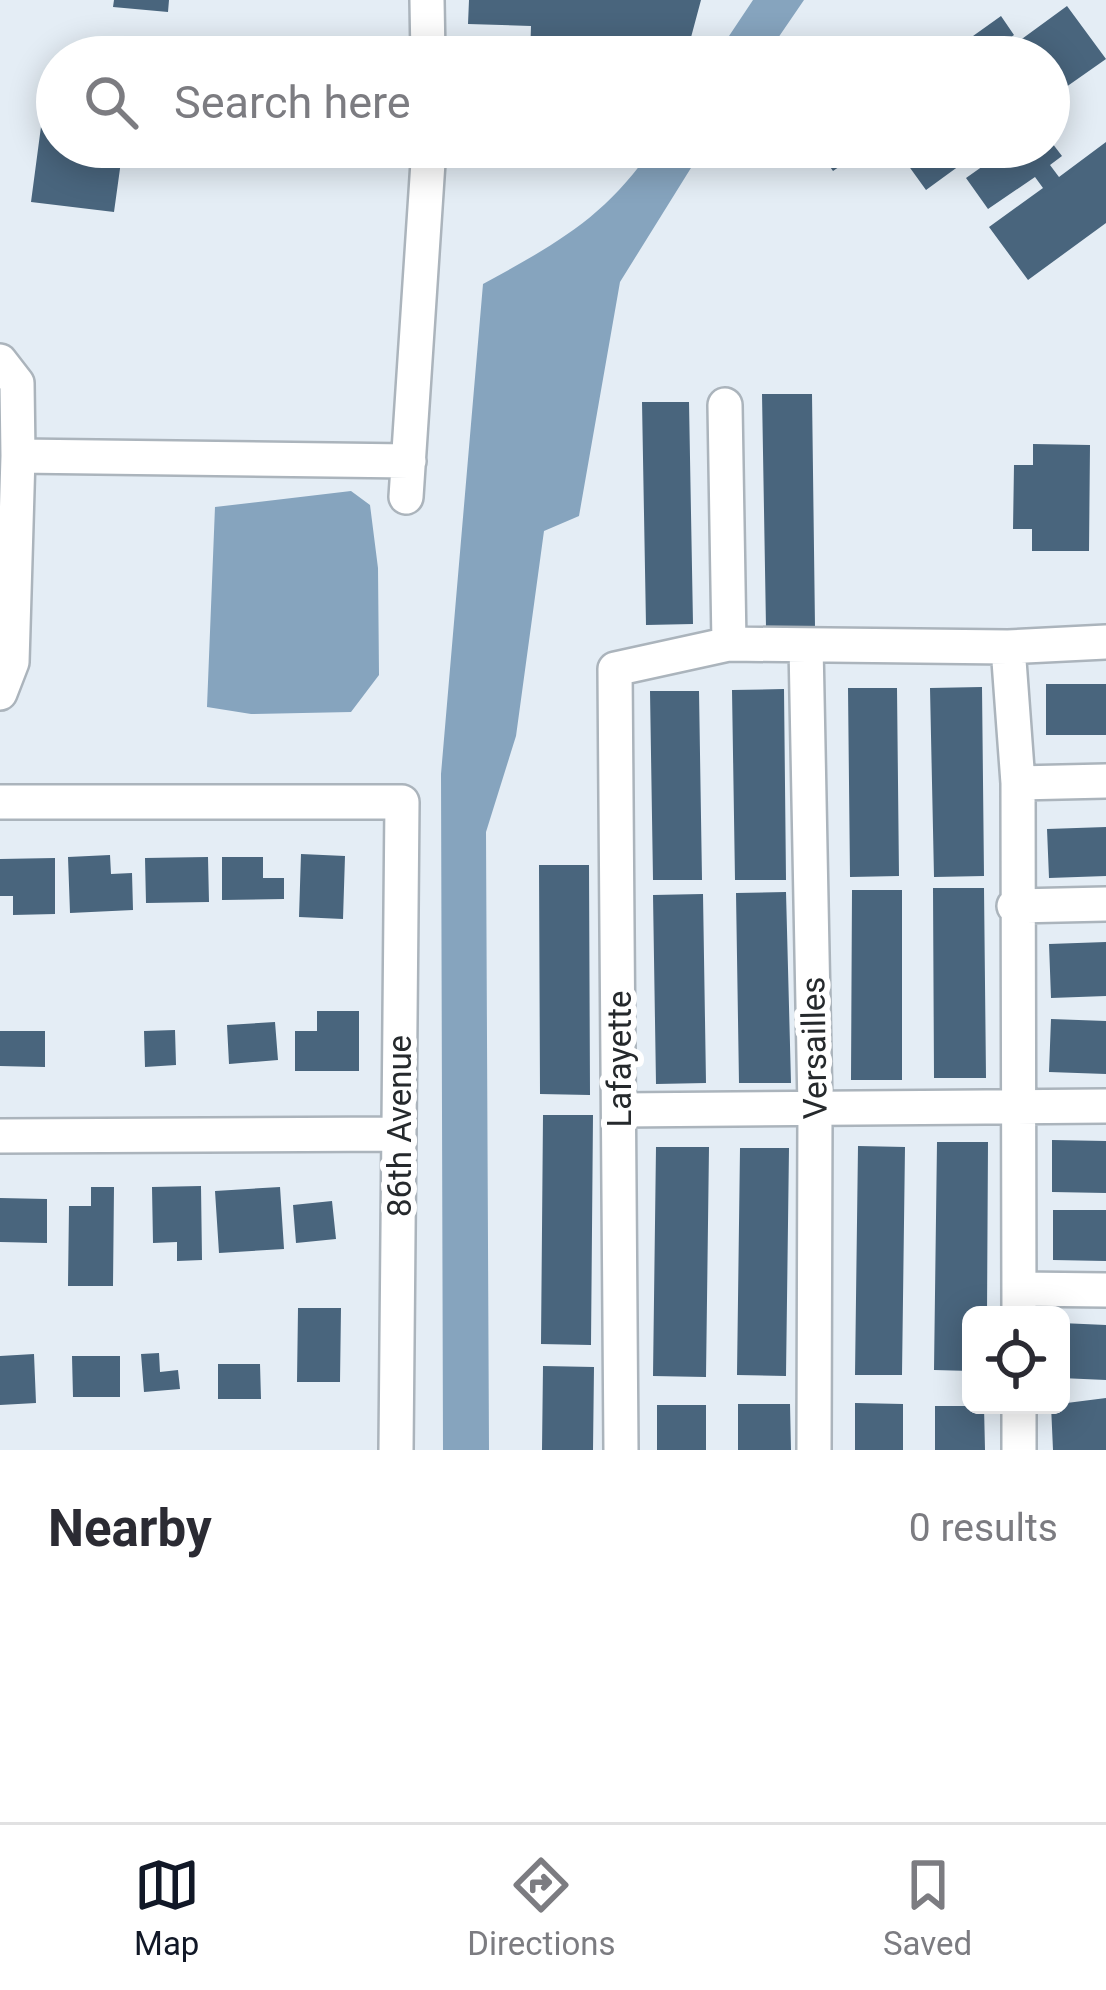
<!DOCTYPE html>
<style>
:root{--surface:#fff;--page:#f2f2f3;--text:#2b2b33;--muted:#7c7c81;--line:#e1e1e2;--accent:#111827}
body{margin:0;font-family:Roboto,sans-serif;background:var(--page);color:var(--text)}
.controls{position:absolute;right:36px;bottom:36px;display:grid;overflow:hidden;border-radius:18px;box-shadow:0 6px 30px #0003}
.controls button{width:108px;height:108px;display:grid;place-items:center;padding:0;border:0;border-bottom:3px solid var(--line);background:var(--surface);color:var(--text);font:60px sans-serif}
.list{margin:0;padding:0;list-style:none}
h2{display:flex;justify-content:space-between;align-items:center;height:156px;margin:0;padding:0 48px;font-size:51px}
h2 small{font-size:39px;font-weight:400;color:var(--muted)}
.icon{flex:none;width:66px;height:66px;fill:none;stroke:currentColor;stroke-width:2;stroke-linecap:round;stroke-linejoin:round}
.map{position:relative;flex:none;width:1106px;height:1450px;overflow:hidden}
.search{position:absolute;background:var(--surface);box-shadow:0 6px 30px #0003;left:36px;right:36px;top:36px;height:132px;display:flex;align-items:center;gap:30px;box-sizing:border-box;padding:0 42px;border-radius:66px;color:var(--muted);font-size:45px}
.sheet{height:372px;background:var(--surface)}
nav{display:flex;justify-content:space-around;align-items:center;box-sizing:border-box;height:168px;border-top:3px solid var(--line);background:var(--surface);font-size:33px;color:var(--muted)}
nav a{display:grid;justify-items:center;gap:6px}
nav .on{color:var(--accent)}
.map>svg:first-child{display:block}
.water{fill:#86a4be}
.building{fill:#49657d}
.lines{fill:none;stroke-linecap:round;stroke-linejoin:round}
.minor-casing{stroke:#abb4bc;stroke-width:38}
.minor{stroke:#fff;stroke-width:33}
.labels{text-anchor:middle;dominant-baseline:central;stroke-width:12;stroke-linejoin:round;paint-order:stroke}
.street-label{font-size:33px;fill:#25292c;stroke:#fff}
</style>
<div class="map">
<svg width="1106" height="1450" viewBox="0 0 1106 1450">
<rect width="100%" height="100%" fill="#e4edf5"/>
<!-- water -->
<path class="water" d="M 753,0 L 804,0 L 765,57 L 715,57 Z
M 653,147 L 704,147 L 620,282 L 579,516 L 544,531 L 516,736 L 486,832 L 489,1450 L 443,1450 L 441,774 L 483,284 C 556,244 606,217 653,147 Z
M 351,491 L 370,505 L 378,568 L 379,675 L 351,712 L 251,714 L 207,707 L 215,507 Z"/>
<!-- building -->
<path class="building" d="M 114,0 L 169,0 L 168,12 L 113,7 Z
M 469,0 L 701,0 L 686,56 L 676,57 L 530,57 L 531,26 L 468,24 Z
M 1067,6 L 1106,59 L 1049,99 L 1049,57 L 997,57 Z
M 1001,16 L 1014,35 L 984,57 L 967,57 L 959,46 Z
M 48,74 L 57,76 L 57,147 L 123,147 L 114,212 L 31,202 Z
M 1049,139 L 1062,156 L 1050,165 L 1059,177 L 1106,142 L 1106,223 L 1028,280 L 989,227 L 1043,188 L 1035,177 L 988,209 L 966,178 L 1010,147 L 1049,147 Z
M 816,147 L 868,147 L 833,171 Z
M 895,147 L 985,147 L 926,190 Z
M 762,394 L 812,394 L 815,627 L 766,627 Z
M 642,402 L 689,402 L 693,624 L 646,625 Z
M 1033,444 L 1090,445 L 1089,551 L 1032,551 L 1032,529 L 1013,529 L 1014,465 L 1033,465 Z
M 1046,684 L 1106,684 L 1106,735 L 1046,735 Z
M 982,687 L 984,876 L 934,877 L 930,688 Z
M 848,688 L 897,688 L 899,876 L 850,877 Z
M 784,689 L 786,880 L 735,880 L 732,690 Z
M 650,691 L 699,691 L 702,880 L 653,880 Z
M 1106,827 L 1106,876 L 1049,878 L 1047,829 Z
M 301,854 L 345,856 L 343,919 L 299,917 Z
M 110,855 L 111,874 L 132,873 L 133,910 L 70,913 L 68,857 Z
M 208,857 L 209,902 L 146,903 L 145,858 Z
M 222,857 L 263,857 L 263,878 L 284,878 L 284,899 L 222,900 Z
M 55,858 L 55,914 L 13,915 L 13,896 L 0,896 L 0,859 Z
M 539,865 L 589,865 L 590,1095 L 540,1094 Z
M 933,888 L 984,888 L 986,1078 L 934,1078 Z
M 852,890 L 902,890 L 902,1080 L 851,1080 Z
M 786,892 L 791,1083 L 739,1083 L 736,893 Z
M 703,894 L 706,1083 L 656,1084 L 653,895 Z
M 1106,942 L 1106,996 L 1051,998 L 1049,944 Z
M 317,1011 L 359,1011 L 359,1071 L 295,1071 L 295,1031 L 317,1031 Z
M 1051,1019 L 1106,1021 L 1106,1074 L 1049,1072 Z
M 275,1022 L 278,1060 L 229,1064 L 227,1025 Z
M 175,1030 L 176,1065 L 145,1067 L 144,1031 Z
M 0,1031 L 45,1031 L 45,1067 L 0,1066 Z
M 543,1115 L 593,1115 L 591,1345 L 541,1344 Z
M 1052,1140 L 1106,1141 L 1106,1193 L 1052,1192 Z
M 937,1142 L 988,1142 L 987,1315 L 971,1315 L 971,1371 L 934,1370 Z
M 858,1146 L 905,1147 L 902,1375 L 855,1375 Z
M 656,1147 L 709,1147 L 706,1377 L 653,1376 Z
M 740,1148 L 789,1148 L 786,1376 L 737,1375 Z
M 201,1186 L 202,1260 L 177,1261 L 177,1242 L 153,1243 L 152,1187 Z
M 91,1187 L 114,1187 L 113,1286 L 68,1286 L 69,1206 L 91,1206 Z
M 280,1187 L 284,1249 L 219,1253 L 215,1191 Z
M 0,1198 L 47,1199 L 47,1243 L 0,1242 Z
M 332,1201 L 336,1239 L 296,1243 L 293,1205 Z
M 1053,1210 L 1106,1210 L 1106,1261 L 1053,1260 Z
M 298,1308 L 341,1308 L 340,1382 L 297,1382 Z
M 1061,1323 L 1106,1325 L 1106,1380 L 1061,1378 Z
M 159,1353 L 160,1372 L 178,1370 L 180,1389 L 144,1392 L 141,1354 Z
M 34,1354 L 36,1403 L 0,1405 L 0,1356 Z
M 72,1356 L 120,1356 L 120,1397 L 73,1397 Z
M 218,1364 L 260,1364 L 261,1399 L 218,1399 Z
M 543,1366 L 594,1367 L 593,1450 L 542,1450 Z
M 1106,1398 L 1106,1450 L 1053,1450 L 1051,1405 Z
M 855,1403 L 903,1404 L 903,1450 L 855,1450 Z
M 738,1404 L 790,1404 L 791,1450 L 738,1450 Z
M 657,1405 L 706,1405 L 706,1450 L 657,1450 Z
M 935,1406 L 984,1406 L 985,1450 L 935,1450 Z"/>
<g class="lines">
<defs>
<path id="minor" d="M 427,0 L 428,57
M 0,361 L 17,383 L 18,456
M 725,405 L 729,644
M 406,497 L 429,147
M 806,645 L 815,1107 L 814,1450
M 1008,647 L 1018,783 L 1019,1315
M 0,693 L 12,662 L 18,456 L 409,461
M 1018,783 L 1106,781
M 0,802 L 402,802 L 396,1450
M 1014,906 L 1106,904
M 620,1110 L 1106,1106
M 0,1136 L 399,1134
M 1019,1289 L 1106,1290
M 621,1450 L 615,669 L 729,644 L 1008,647 L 1106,642
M 1019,1450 L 1019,1405"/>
</defs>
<!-- minor casing -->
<use href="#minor" class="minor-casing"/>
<!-- minor -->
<use href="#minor" class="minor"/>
</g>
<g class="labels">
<!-- street labels -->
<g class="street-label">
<text transform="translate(814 1048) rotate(-91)">Versailles</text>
<text transform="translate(619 1059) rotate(-90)">Lafayette</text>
<text transform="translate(399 1126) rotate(-90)">86th Avenue</text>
</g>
</g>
</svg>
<div class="controls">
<button><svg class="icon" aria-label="locate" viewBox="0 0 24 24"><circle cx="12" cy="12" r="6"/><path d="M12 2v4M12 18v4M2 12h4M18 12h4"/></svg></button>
</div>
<div class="search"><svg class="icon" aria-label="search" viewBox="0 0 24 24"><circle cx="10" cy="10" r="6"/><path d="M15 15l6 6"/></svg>Search here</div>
</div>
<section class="sheet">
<h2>Nearby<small>0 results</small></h2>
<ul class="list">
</ul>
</section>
<nav>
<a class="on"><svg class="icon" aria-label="map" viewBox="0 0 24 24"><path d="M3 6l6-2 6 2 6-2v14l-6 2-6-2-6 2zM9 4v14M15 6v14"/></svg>Map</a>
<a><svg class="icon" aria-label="directions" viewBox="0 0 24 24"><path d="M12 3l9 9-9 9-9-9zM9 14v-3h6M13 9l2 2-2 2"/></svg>Directions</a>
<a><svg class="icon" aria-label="saved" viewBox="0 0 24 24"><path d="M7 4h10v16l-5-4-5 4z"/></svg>Saved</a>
</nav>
